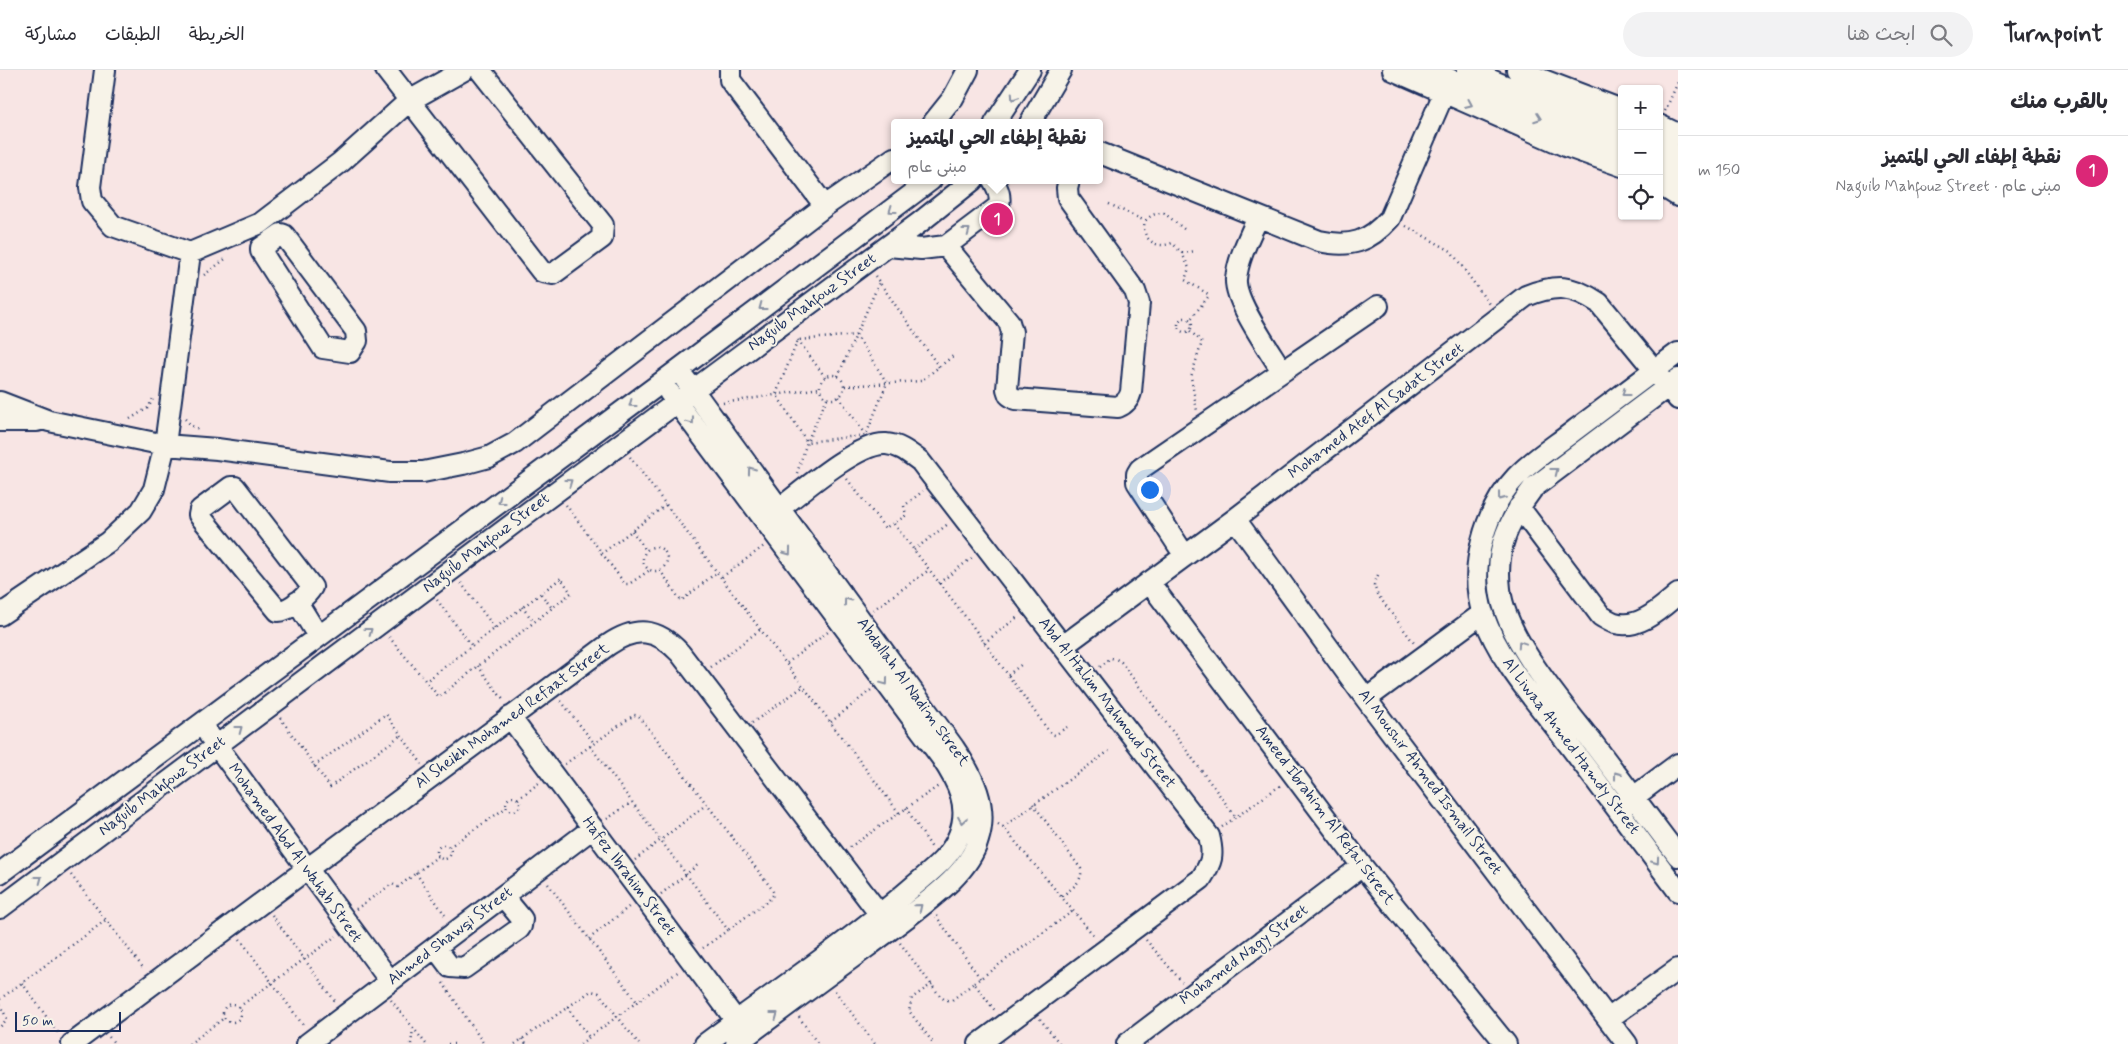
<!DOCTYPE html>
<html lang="ar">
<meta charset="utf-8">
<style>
:root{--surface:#fff;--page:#f2f2f3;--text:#2b2b33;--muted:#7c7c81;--line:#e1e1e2;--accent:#db2777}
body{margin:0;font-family:Mynerve,"Playpen Sans Arabic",sans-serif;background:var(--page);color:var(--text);direction:rtl}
.controls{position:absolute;right:15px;top:15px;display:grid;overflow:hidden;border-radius:5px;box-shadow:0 1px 4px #0004}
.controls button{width:45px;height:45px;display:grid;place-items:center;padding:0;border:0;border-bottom:1px solid var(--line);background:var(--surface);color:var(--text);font:25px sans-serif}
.scale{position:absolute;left:15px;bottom:12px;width:106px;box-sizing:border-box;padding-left:5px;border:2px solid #1b2f5e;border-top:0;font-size:14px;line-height:18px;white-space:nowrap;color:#1b2f5e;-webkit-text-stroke:4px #f7f3e8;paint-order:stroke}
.you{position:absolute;left:1149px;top:419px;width:18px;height:18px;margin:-12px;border:4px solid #fff;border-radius:50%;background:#1a73e8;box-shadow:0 0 0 8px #1a73e833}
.badge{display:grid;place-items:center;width:32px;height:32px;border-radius:50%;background:var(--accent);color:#fff;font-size:16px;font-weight:700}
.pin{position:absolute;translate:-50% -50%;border:2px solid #fff;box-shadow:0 1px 5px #0006}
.popup{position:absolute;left:891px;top:49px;width:212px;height:65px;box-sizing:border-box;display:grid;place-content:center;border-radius:5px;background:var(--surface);filter:drop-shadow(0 1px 4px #0005);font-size:16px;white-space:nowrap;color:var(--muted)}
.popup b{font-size:19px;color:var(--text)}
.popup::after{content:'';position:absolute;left:50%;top:100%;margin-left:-10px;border:10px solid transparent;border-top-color:var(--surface)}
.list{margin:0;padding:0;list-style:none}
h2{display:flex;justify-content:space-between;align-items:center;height:65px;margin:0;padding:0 20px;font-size:21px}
h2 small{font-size:16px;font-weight:400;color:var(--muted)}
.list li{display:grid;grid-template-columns:32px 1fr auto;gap:15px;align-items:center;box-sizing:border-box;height:70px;padding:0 20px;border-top:1px solid var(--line)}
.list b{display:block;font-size:19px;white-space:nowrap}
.list p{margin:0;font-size:16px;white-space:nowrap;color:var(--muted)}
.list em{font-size:16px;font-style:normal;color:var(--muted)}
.icon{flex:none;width:28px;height:28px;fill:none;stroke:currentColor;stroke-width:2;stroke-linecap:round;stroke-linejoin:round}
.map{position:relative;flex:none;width:1678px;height:974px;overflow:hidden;direction:ltr}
header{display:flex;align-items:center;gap:30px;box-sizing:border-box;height:70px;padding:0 25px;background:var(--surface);border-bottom:1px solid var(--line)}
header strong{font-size:24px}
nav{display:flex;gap:28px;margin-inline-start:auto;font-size:18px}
.search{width:350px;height:45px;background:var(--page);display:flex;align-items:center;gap:12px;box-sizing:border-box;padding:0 18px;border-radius:28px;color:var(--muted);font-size:19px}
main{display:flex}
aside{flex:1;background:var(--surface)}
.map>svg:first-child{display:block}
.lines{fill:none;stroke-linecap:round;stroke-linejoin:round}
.minor-casing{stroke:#1b2f5e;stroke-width:24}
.path{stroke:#1b2f5e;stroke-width:2.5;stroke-dasharray:1 4;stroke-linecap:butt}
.minor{stroke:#f7f3e8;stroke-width:20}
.oneway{stroke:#8991a3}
.labels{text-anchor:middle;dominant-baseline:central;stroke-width:4;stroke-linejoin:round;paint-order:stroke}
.street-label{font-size:16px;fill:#1b2f5e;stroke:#f7f3e8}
</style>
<header>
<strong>Turnpoint</strong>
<div class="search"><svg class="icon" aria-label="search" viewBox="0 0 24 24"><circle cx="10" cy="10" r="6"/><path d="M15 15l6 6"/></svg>ابحث هنا</div>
<nav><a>الخريطة</a><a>الطبقات</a><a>مشاركة</a></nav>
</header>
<main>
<aside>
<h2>بالقرب منك<small></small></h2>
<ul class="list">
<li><span class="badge">1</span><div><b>نقطة إطفاء الحي المتميز</b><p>مبنى عام · Naguib Mahfouz Street</p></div><em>150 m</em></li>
</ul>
</aside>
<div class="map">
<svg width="1678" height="974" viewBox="0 0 1678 974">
<rect width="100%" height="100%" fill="#f8e5e4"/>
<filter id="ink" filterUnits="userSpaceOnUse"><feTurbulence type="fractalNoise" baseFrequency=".02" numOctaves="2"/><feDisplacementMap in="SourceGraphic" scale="10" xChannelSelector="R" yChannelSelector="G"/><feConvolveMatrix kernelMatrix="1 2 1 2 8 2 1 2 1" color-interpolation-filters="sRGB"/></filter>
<g filter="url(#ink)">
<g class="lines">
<defs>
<path id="minor" d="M 105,0 L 90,117 L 92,131 L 113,156 L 190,183 L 261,153 L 341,92 L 409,31 L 464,0
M 386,0 L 542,202 L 553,204 L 602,168 L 603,155 L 480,0
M 730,0 L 730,10 L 825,136
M 1393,0 L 1568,77 L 1622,96
M 1430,0 L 1521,42 L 1622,78
M 1467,0 L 1527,25 L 1622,60
M 1517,0 L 1622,40
M 933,53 L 953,28 L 968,0
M 995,53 L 1030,0
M 1030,53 L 1061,0
M 1659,55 L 1678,64
M 1659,75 L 1678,86
M 1100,83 L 1319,171 C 1351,178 1369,172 1390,148 L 1444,23
M 1659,95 L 1678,107
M 1659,114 L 1678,126
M 1258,147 C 1250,166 1238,188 1236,209 C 1234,231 1270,281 1282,301
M 281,164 L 284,165 L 356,261 L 357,271 L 350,282 L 323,278 L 261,181 L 261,178 Z
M 888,176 L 921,179 L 946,176 L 999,136 C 1001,125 998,119 993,110
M 946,176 L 1009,252 L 1012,262 L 1007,319 L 1009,325 L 1015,329 L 1118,337 C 1125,334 1129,330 1131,322 L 1139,233 L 1135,221 L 1068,128 L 1067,118 L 1069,110
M 1678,283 C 1644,308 1610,334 1575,360 C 1556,375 1533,389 1516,407 C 1484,441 1468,499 1483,544 C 1499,590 1534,629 1563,667 C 1602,718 1640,770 1678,821
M 685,309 L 954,678 C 973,706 989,736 978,770 C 974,785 962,800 951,811 C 926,835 895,856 867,877 C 823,909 779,941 736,974
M 1678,309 L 1533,418 C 1509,450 1495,477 1500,519 C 1505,569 1565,637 1596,677 C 1623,713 1651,750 1678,786
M 669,322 L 941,687 C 957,711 971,736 959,765 C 950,789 927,804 909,820 C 844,876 773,923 705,974
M 0,332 L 49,351 L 165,375 L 217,379 L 390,402 L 423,402 L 463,394 L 489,387 L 515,373 L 825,136 L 894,88
M 0,351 L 37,351
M 231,417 L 235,417 L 312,517 C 307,526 289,541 278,541 L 199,445 L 200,440 Z
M 1519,437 L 1601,546 C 1605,548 1610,552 1615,553 C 1639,560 1661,538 1678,524
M 1235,449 L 1366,629 L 1627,974
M 765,450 C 791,431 855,372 886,374 C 900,375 909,383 920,391 L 1209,766 C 1214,786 1212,792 1201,809 L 979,974
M 1185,486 L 1137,412 L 1137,404 L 1140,399 L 1378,236
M 1149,512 L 1362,796 L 1506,974
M 297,532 L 318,566
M 0,545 L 108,472 L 141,441 L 154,419 L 165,375 L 190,183
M 1063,576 L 1235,449 L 1526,226 C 1556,214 1572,215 1599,233 L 1678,329
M 1366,629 L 1483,543
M 510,647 L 743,960
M 209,665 L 390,911
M 1623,735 L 1678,694
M 0,803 L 662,312 L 931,110
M 0,838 L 530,441 L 919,153 L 973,110
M 435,877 L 450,897 L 464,898 L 519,859 L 521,856 L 522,849 L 503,826
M 1608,949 L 1678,899
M 72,974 L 608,575 C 636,556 657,558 680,583 L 891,859
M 307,974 L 593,758
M 1127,974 L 1362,796"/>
</defs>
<!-- minor casing -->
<use href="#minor" class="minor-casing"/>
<!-- path -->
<path class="path" d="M 1665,41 L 1678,12
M 1109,134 L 1145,151
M 1406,156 L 1451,181 L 1489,234
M 1184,159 L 1164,143 C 1155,143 1151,145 1145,151 C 1140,168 1156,180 1172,173 L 1182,183 L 1189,198 L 1185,210 L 1208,224 L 1208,227 L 1190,250
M 1182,183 L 1196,181
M 204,205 L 228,187
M 875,206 L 939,297
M1178 255a7 7 0 1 1 14 0a7 7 0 1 1-14 0Z
M 1190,261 L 1202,272 L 1191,307 L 1197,341
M 856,265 L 887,313 L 866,365 L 807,372 L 776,324 L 798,270 Z
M 798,270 L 825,307
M820 317a12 12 0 1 1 24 0a12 12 0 1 1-24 0Z
M 838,306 L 879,213
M 845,316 L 921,311 L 953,286
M 839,327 L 864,363
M 723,333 L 820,318
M 130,349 L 148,338 L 154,327
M 185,349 L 192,356 L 201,360
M 630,387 L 899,743
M 797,403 L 807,372 L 827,328
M 847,409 L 885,458 L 904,447 L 906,445 L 904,436 L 923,421
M 566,435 L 625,514 L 629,514 L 650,500
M 894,454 L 971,554 L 1051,664 L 1055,665 L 1067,657
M 632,461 L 646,480
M643 489a12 12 0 1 1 24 0a12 12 0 1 1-24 0Z
M 914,480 L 948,454
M 601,484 L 666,435
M 660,500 L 681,531 L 717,502
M 1378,505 L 1374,515 L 1377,524 L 1414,573
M 722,507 L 764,476
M 461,513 L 495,558
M 939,513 L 973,487
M 541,524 L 552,538
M 437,530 L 472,576
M 522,537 L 534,552
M 873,540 L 929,500
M 389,567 L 439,627 L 571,523 L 561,508 L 426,611
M 984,573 L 1019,546
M 787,593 L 828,562
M 478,596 L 504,631
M 711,597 L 761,559
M 1100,597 L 1111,588 L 1116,589 L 1121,592 L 1235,746
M 1008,605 L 1022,594
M 561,631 L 594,673
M 280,648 L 330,717 L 401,665
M 831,652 L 871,620
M 752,653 L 804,616
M 590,676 L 728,860 L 703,878
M 565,694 L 634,645 L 639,646 L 772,819 L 774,824 L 769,830 L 728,860
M 314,696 L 386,644 L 422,694
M506 734a7 7 0 1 1 14 0a7 7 0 1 1-14 0Z
M 518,729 L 539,713
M 1033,734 L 1081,799 C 1083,813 1070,819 1061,827
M 906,738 L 932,778
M 607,749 L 632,732
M 998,754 L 1003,757 L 1095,867
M 1003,757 L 1109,681
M 1222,757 L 1281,715
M437 782a7 7 0 1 1 14 0a7 7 0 1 1-14 0Z
M 449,777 L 507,737
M 850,777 L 940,715
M 635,790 L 707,734
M 416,803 L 447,848
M 71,805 L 144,899
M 548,814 L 637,932
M 661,824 L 699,794
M 356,839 L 392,814 L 398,817 L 438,786
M 272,845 L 335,931
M 936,846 L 980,908
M 240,869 L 303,955
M 589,869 L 631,835
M 1146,870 L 1182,912
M 900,873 L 940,926 L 945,930 L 952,930 L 974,913 L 996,942
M 22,913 L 59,964
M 443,913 L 484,974
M 974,913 L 1073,841
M 932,914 L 912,928 L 909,941 L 934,974
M 835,921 L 875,974
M 0,929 L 106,850
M 391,930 L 426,974
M223 943a9 9 0 1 1 18 0a9 9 0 1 1-18 0Z
M 0,934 L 7,949 L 0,957
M 239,937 L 336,866
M 567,937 L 589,967
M 799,947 L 818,974
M 1040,949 L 1060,974
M 109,967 L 115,974
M 522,969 L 526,974
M 189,974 L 224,948
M 411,974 L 413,959
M 448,974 L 454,974
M 515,974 L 591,921 L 599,923 L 639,974
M 580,974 L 679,901"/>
<!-- minor -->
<use href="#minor" class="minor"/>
</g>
<!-- one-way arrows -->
<defs><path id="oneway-chevron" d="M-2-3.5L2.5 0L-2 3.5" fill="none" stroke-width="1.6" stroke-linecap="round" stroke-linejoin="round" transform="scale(1.25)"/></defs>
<g class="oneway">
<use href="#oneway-chevron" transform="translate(1014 27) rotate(123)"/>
<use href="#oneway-chevron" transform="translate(1469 34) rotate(24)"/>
<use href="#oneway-chevron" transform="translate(1538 48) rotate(20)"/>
<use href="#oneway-chevron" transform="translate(892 140) rotate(144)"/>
<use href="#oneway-chevron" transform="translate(967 161) rotate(-37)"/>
<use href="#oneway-chevron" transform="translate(762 237) rotate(143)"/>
<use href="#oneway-chevron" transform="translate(1625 323) rotate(143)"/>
<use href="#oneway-chevron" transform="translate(632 334) rotate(144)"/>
<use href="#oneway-chevron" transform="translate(691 351) rotate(53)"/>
<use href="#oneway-chevron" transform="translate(751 400) rotate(-126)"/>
<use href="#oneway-chevron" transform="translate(1555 401) rotate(-38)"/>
<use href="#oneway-chevron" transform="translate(569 412) rotate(-36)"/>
<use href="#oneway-chevron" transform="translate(1501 427) rotate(127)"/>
<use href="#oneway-chevron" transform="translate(501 431) rotate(143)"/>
<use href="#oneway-chevron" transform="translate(788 482) rotate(54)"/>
<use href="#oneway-chevron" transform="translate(847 531) rotate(-126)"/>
<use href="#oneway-chevron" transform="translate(369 561) rotate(-37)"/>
<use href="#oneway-chevron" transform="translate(1521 574) rotate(-124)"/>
<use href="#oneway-chevron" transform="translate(885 612) rotate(53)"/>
<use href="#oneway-chevron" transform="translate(239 659) rotate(-37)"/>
<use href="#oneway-chevron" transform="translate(1617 705) rotate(-127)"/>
<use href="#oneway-chevron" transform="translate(962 750) rotate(99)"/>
<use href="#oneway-chevron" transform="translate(1656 791) rotate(54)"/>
<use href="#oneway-chevron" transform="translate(39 809) rotate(-37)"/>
<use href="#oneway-chevron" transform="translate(919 837) rotate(-39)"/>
<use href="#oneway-chevron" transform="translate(775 945) rotate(-37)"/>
</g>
</g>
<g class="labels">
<!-- street labels -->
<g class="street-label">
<text transform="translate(812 232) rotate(-36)">Naguib Mahfouz Street</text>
<text transform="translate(1376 341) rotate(-37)">Mohamed Atef Al Sadat Street</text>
<text transform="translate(486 473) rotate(-37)">Naguib Mahfouz Street</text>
<text transform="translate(913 622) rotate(54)">Abdallah Al Nadim Street</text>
<text transform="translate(1107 633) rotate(52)">Abd Al Halim Mahmoud Street</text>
<text transform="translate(512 646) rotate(-36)">Al Sheikh Mohamed Refaat Street</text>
<text transform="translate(1571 676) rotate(53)">Al Liwaa Ahmed Hamdy Street</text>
<text transform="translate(1430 712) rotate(53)">Al Moushir Ahmed Ismail Street</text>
<text transform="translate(162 716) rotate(-37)">Naguib Mahfouz Street</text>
<text transform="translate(1325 745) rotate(53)">Ameed Ibrahim Al Refai Street</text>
<text transform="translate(295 783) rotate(54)">Mohamed Abd Al Wahab Street</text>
<text transform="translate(629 806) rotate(53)">Hafez Ibrahim Street</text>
<text transform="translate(450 866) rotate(-37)">Ahmed Shawqi Street</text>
<text transform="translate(1244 885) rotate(-37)">Mohamed Nagy Street</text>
</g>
</g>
</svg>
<div class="controls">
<button>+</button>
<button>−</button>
<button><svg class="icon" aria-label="locate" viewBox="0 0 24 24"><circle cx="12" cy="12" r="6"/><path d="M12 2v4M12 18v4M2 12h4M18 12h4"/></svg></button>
</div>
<div class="scale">50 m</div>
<div class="you"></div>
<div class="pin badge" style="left:997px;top:149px">1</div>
<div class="popup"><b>نقطة إطفاء الحي المتميز</b>مبنى عام</div>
</div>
</main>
